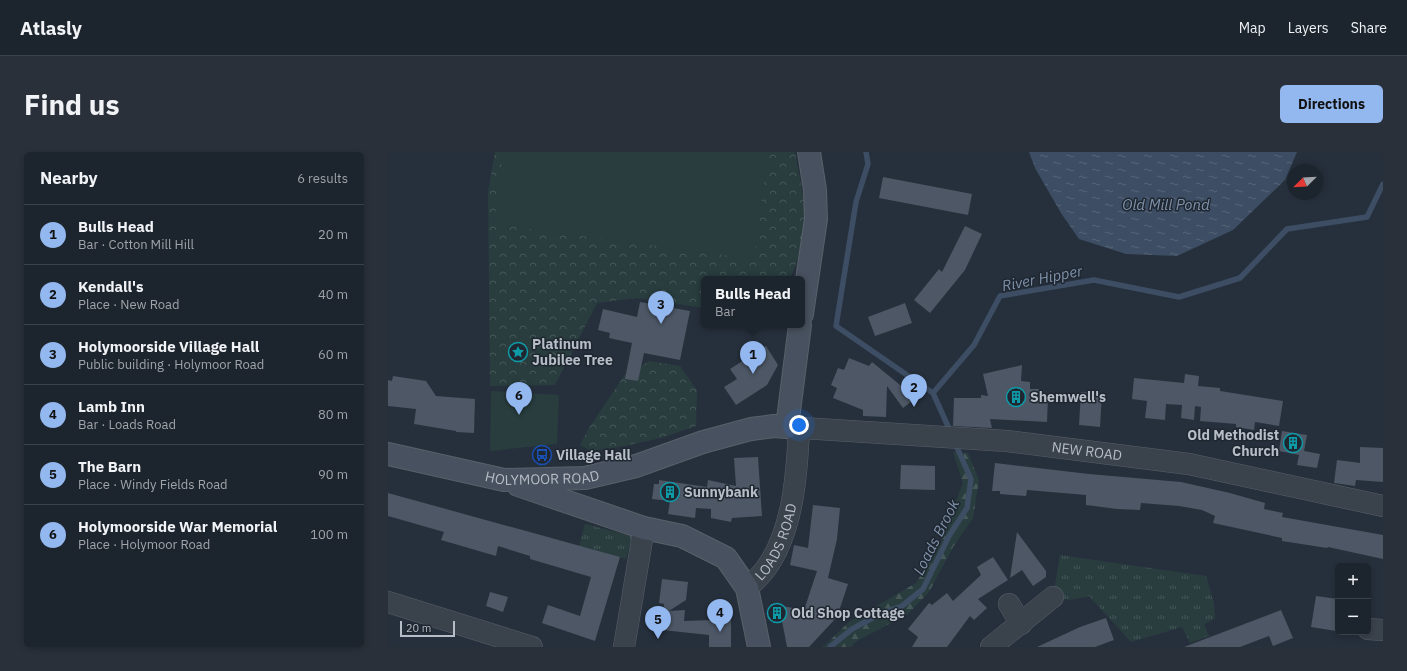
<!DOCTYPE html>
<meta charset="utf-8">
<style>
:root{--surface:#1c242d;--page:#293039;--text:#f1f3f6;--muted:#a0a4aa;--line:#3a4149;--accent:#93b7ef}
body{margin:0;font-family:"IBM Plex Sans",sans-serif;background:var(--page);color:var(--text)}
.controls{position:absolute;right:12px;bottom:12px;display:grid;overflow:hidden;border-radius:6px;box-shadow:0 2px 6px #0003}
.controls button{width:36px;height:36px;display:grid;place-items:center;padding:0;border:0;border-bottom:1px solid var(--line);background:var(--surface);color:var(--text);font:20px sans-serif}
.compass{position:absolute;left:899px;top:12px;width:36px;height:36px;border-radius:50%;background:var(--surface);box-shadow:0 2px 6px #0003;rotate:246deg}
.scale{position:absolute;left:12px;bottom:10px;width:55px;box-sizing:border-box;padding-left:4px;border:2px solid #b6bdc7;border-top:0;font-size:11px;line-height:14px;white-space:nowrap;color:#b6bdc7;-webkit-text-stroke:3px #1f2731;paint-order:stroke}
.you{position:absolute;left:411px;top:273px;width:14px;height:14px;margin:-10px;border:3px solid #fff;border-radius:50%;background:#1a73e8;box-shadow:0 0 0 6px #1a73e833}
.badge{display:grid;place-items:center;width:26px;height:26px;border-radius:50%;background:var(--accent);color:#111;font-size:13px;font-weight:700}
.pin{position:absolute;translate:-50% -33px;filter:drop-shadow(0 1px 2px #0008)}
.pin::after{content:'';position:absolute;top:21px;width:14px;height:12px;background:inherit;clip-path:polygon(0 0,100% 0,50% 100%)}
.popup{position:absolute;left:313px;top:124px;width:104px;height:52px;box-sizing:border-box;display:grid;place-content:center;border-radius:6px;background:var(--surface);filter:drop-shadow(0 1px 3px #0005);font-size:13px;white-space:nowrap;color:var(--muted)}
.popup b{font-size:15px;color:var(--text)}
.popup::after{content:'';position:absolute;left:50%;top:100%;margin-left:-8px;border:8px solid transparent;border-top-color:var(--surface)}
.list{margin:0;padding:0;list-style:none}
h2{display:flex;justify-content:space-between;align-items:center;height:52px;margin:0;padding:0 16px;font-size:17px}
h2 small{font-size:13px;font-weight:400;color:var(--muted)}
.list li{display:grid;grid-template-columns:26px 1fr auto;gap:12px;align-items:center;box-sizing:border-box;height:60px;padding:0 16px;border-top:1px solid var(--line)}
.list b{display:block;font-size:15px;white-space:nowrap}
.list p{margin:0;font-size:13px;white-space:nowrap;color:var(--muted)}
.list em{font-size:13px;font-style:normal;color:var(--muted)}
.map{position:relative;flex:none;width:995px;height:495px;overflow:hidden;border-radius:6px}
header{display:flex;align-items:center;gap:24px;box-sizing:border-box;height:56px;padding:0 20px;background:var(--surface);border-bottom:1px solid var(--line)}
header strong{font-size:19px}
nav{display:flex;gap:22px;margin-inline-start:auto;font-size:14px}
.intro{display:flex;align-items:center;justify-content:space-between;box-sizing:border-box;height:96px;padding:0 24px}
h1{margin:0;font-size:28px}
.button{padding:10px 18px;border-radius:6px;background:var(--accent);color:#111;font-size:14px;font-weight:700}
main{display:flex;gap:24px;padding:0 24px}
aside{flex:1;background:var(--surface);border-radius:6px;box-shadow:0 2px 6px #0003}
.map>svg:first-child{display:block}
.grass{fill:url(#grass-tufts)}
.forest{fill:url(#forest-firs)}
.park{fill:url(#park-crowns)}
.garden{fill:#293d3e}
.water{fill:url(#water-ripples)}
.lines{fill:none;stroke-linecap:round;stroke-linejoin:round}
.stream{stroke:#3d4d63;stroke-width:5.5}
.building{fill:#4d5765}
.street-casing{stroke:#58606a;stroke-width:22}
.secondary-casing{stroke:#58606a;stroke-width:24}
.street{stroke:#3a424c;stroke-width:21}
.secondary{stroke:#48515f;stroke-width:22}
.labels{text-anchor:middle;dominant-baseline:central;stroke-width:3;stroke-linejoin:round;paint-order:stroke}
.poi-label{font-size:14px;font-weight:bold;fill:#b6bdc7;stroke:#1f2731;text-anchor:start}
.street-label{font-size:14px;fill:#b6bdc7;stroke:#1f2731}
.water-label{font-size:15px;font-style:italic;fill:#8093ac;stroke:#1f2731}
</style>
<header>
<strong>Atlasly</strong>
<nav><a>Map</a><a>Layers</a><a>Share</a></nav>
</header>
<div class="intro"><h1>Find us</h1><a class="button">Directions</a></div>
<main>
<aside>
<h2>Nearby<small>6 results</small></h2>
<ul class="list">
<li><span class="badge">1</span><div><b>Bulls Head</b><p>Bar · Cotton Mill Hill</p></div><em>20 m</em></li>
<li><span class="badge">2</span><div><b>Kendall's</b><p>Place · New Road</p></div><em>40 m</em></li>
<li><span class="badge">3</span><div><b>Holymoorside Village Hall</b><p>Public building · Holymoor Road</p></div><em>60 m</em></li>
<li><span class="badge">4</span><div><b>Lamb Inn</b><p>Bar · Loads Road</p></div><em>80 m</em></li>
<li><span class="badge">5</span><div><b>The Barn</b><p>Place · Windy Fields Road</p></div><em>90 m</em></li>
<li><span class="badge">6</span><div><b>Holymoorside War Memorial</b><p>Place · Holymoor Road</p></div><em>100 m</em></li>
</ul>
</aside>
<div class="map">
<svg width="995" height="495" viewBox="0 0 995 495">
<defs>
<pattern id="grass-tufts" width="24" height="20" patternUnits="userSpaceOnUse"><rect width="24" height="20" fill="#293d3e"/><path d="M3 7l-1-3M5 7V3M7 7l1-3M15 17l-1-3M17 17v-4M19 17l1-3" fill="none" stroke="#465758"/></pattern>
<pattern id="forest-firs" width="22" height="20" patternUnits="userSpaceOnUse"><rect width="22" height="20" fill="#293d3e"/><path d="M5 1l3.5 6h-7zM16 11l3.5 6h-7z" fill="#465758"/></pattern>
<pattern id="park-crowns" width="20" height="18" patternUnits="userSpaceOnUse"><rect width="20" height="18" fill="#293d3e"/><path d="M2 6a3 3 0 1 1 6 0M12 15a3 3 0 1 1 6 0" fill="none" stroke="#465758"/></pattern>
<pattern id="water-ripples" width="26" height="14" patternUnits="userSpaceOnUse"><rect width="26" height="14" fill="#3d4d63"/><path d="M2 4q2-2 4 0t4 0M15 11q2-2 4 0t4 0" fill="none" stroke="#576578"/></pattern>
</defs>
<rect width="100%" height="100%" fill="#26303c"/>
<!-- grass -->
<path class="grass" d="M 197,372 L 244,384 L 238,407 L 191,394 Z
M 672,403 L 818,424 L 826,451 L 827,467 L 816,472 L 821,484 L 802,491 L 794,475 L 743,490 L 701,444 L 682,448 L 665,445 Z"/>
<!-- forest -->
<path class="forest" d="M 565,300 L 580,301 L 591,328 L 585,366 L 565,395 L 541,440 L 520,462 L 469,489 L 463,495 L 435,495 L 461,470 L 528,431 L 553,390 L 575,331 Z"/>
<!-- park -->
<path class="park" d="M 107,0 L 407,0 L 417,55 L 413,99 L 402,127 L 316,127 L 316,156 L 249,146 L 209,151 L 167,233 L 102,234 L 100,39 Z
M 261,209 L 292,214 L 309,238 L 308,274 L 273,286 L 236,294 L 203,299 L 192,293 L 201,276 L 244,212 L 253,214 Z"/>
<!-- garden -->
<path class="garden" d="M 115,0 L 380,0 L 366,107 L 106,72 Z
M 103,239 L 171,243 L 169,292 L 102,299 Z"/>
<!-- water -->
<path class="water" d="M 641,0 L 909,0 L 897,28 L 845,78 L 789,104 L 738,102 L 691,87 L 673,61 L 647,16 Z"/>
<g class="lines">
<!-- stream -->
<path class="stream" d="M 478,0 L 480,12 L 468,50 L 448,174 L 545,241 L 586,193 L 612,144 L 706,128 L 791,145 L 852,126 L 899,77 L 979,65 L 995,32
M 545,241 L 563,281
M 442,495 L 464,477 L 492,462 L 514,454 L 535,437 L 561,384 L 579,356 L 583,327 L 567,291"/>
</g>
<!-- building -->
<path class="building" d="M 495,25 L 584,42 L 580,63 L 491,46 Z
M 577,74 L 594,82 L 577,118 L 542,161 L 526,148 L 551,117 L 554,120 Z
M 252,150 L 302,159 L 292,208 L 256,201 L 250,229 L 237,227 L 244,191 L 221,186 L 222,181 L 210,178 L 215,157 L 249,165 Z
M 517,151 L 524,171 L 487,184 L 480,165 Z
M 378,194 L 390,213 L 379,233 L 348,253 L 336,235 L 349,227 L 342,217 Z
M 461,206 L 481,214 L 484,210 L 528,246 L 515,256 L 499,234 L 498,265 L 475,264 L 475,258 L 445,246 L 449,236 L 443,233 L 450,216 L 456,218 Z
M 634,213 L 633,229 L 642,230 L 642,237 L 651,237 L 651,244 L 660,245 L 659,270 L 602,267 L 604,276 L 565,274 L 566,246 L 593,246 L 593,243 L 600,244 L 595,222 Z
M 797,222 L 811,224 L 810,234 L 832,236 L 832,239 L 895,249 L 891,274 L 867,270 L 866,278 L 848,275 L 848,272 L 812,269 L 813,255 L 807,254 L 806,268 L 793,266 L 794,253 L 778,252 L 777,268 L 757,266 L 759,249 L 744,247 L 746,226 L 796,231 Z
M 5,224 L 38,229 L 48,244 L 87,247 L 86,281 L 68,280 L 68,279 L 26,272 L 28,257 L 0,254 L 0,228 L 4,229 Z
M 693,240 L 714,241 L 712,275 L 691,273 Z
M 894,279 L 919,283 L 916,299 L 932,302 L 929,316 L 909,313 L 911,303 L 891,299 Z
M 972,295 L 995,296 L 995,330 L 968,328 L 967,334 L 946,331 L 949,308 L 972,311 Z
M 370,305 L 374,364 L 344,366 L 343,370 L 323,366 L 323,357 L 308,356 L 307,366 L 280,362 L 282,349 L 264,347 L 266,332 L 271,332 L 271,328 L 319,335 L 320,328 L 348,334 L 346,306 Z
M 607,311 L 701,322 L 793,330 L 842,341 L 877,351 L 876,357 L 895,361 L 894,365 L 995,383 L 995,407 L 940,395 L 939,396 L 894,389 L 894,386 L 825,371 L 827,364 L 814,358 L 791,354 L 753,351 L 752,358 L 729,357 L 698,353 L 698,343 L 639,338 L 638,344 L 612,342 L 612,339 L 604,339 Z
M 513,313 L 547,314 L 547,338 L 512,337 Z
M 0,341 L 232,405 L 207,489 L 154,471 L 160,453 L 192,464 L 203,425 L 142,407 L 142,404 L 110,394 L 108,404 L 53,388 L 56,380 L 0,364 Z
M 425,353 L 452,356 L 449,387 L 440,426 L 460,432 L 449,465 L 421,495 L 399,495 L 394,469 L 380,467 L 383,452 L 416,458 L 429,419 L 402,413 L 406,393 L 420,396 Z
M 629,380 L 658,419 L 658,425 L 645,434 L 634,418 L 622,426 Z
M 605,405 L 620,428 L 590,447 L 599,456 L 586,468 L 582,464 L 559,495 L 524,495 L 530,485 L 520,477 L 541,451 L 544,453 L 559,441 L 565,449 L 593,423 L 589,415 Z
M 274,427 L 300,430 L 298,448 L 281,459 L 297,458 L 296,469 L 326,468 L 326,458 L 343,458 L 343,495 L 321,495 L 321,483 L 274,478 L 276,452 L 271,451 Z
M 102,440 L 120,445 L 115,460 L 98,454 Z
M 928,444 L 950,447 L 948,479 L 923,475 Z
M 893,458 L 905,486 L 885,494 L 881,484 L 852,495 L 796,495 Z
M 718,466 L 726,488 L 707,495 L 649,495 L 692,475 Z"/>
<g class="lines">
<defs>
<g id="street">
<path id="s1" d="M 399,275 L 619,289 L 801,312 L 995,354"/>
<path id="s2" d="M 359,436 C 365,431 371,425 376,419 C 405,382 409,322 411,277"/>
<path d="M 0,450 L 144,495"/>
<path d="M 621,452 L 633,472"/>
<path d="M 980,477 L 995,478"/>
<path d="M 236,495 L 256,376"/>
<path d="M 603,495 L 665,445"/>
</g>
<g id="secondary">
<path d="M 414,162 L 428,67 L 427,38 L 421,0"/>
<path id="s3" d="M 0,302 L 116,328 L 197,326 L 248,314 L 315,290 L 363,277 L 386,274 L 399,275 L 412,173"/>
<path d="M 130,333 L 256,376 L 294,384 L 338,406 L 359,436 L 371,495"/>
</g>
</defs>
<!-- street casing -->
<use href="#street" class="street-casing"/>
<!-- secondary casing -->
<use href="#secondary" class="secondary-casing"/>
<!-- street -->
<use href="#street" class="street"/>
<!-- secondary -->
<use href="#secondary" class="secondary"/>
</g>
<!-- icons -->
<defs>
<symbol id="sight-ring" viewBox="-11 -11 22 22"><circle r="9.5" fill="#1f2731" stroke="#0f9aa8" stroke-width="1.5"/><path d="M0-6L1.8-2.2L6-1.7L2.9 1.2L3.7 5.4L0 3.3L-3.7 5.4L-2.9 1.2L-6-1.7L-1.8-2.2Z" fill="#0f9aa8"/></symbol>
<symbol id="building-ring" viewBox="-11 -11 22 22"><circle r="9.5" fill="#1f2731" stroke="#0f9aa8" stroke-width="1.5"/><path d="M-4-6H4V6H1V3H-1V6H-4ZM-2.5-4.3h1.7v1.8h-1.7ZM.8-4.3h1.7v1.8H.8ZM-2.5-1h1.7V.8h-1.7ZM.8-1h1.7V.8H.8Z" fill="#0f9aa8"/></symbol>
<symbol id="bus-ring" viewBox="-11 -11 22 22"><circle r="9.5" fill="#1f2731" stroke="#1a4fb4" stroke-width="1.5"/><path d="M-5-6H5V4H4V6H2V4H-2V6H-4V4H-5ZM-3.5-4V0h7V-4ZM-3.5 1.2v1.5H-2V1.2ZM2 1.2v1.5H3.5V1.2Z" fill="#1a4fb4"/></symbol>
</defs>
<g fill-rule="evenodd">
<use href="#sight-ring" x="119" y="189" width="22" height="22"/>
<use href="#building-ring" x="617" y="234" width="22" height="22"/>
<use href="#building-ring" x="894" y="280" width="22" height="22"/>
<use href="#bus-ring" x="143" y="292" width="22" height="22"/>
<use href="#building-ring" x="271" y="329" width="22" height="22"/>
<use href="#building-ring" x="378" y="450" width="22" height="22"/>
</g>
<g class="labels">
<!-- poi labels -->
<g class="poi-label">
<text x="144" y="192">Platinum<tspan x="144" dy="16">Jubilee Tree</tspan></text>
<text x="642" y="245">Shemwell's</text>
<text x="891" y="283" text-anchor="end">Old Methodist<tspan x="891" dy="16">Church</tspan></text>
<text x="168" y="303">Village Hall</text>
<text x="296" y="340">Sunnybank</text>
<text x="403" y="461">Old Shop Cottage</text>
</g>
<!-- street labels -->
<g class="street-label">
<text stroke="none"><textPath href="#s1" startOffset="301">NEW ROAD</textPath></text>
<text stroke="none"><textPath href="#s3" startOffset="157">HOLYMOOR ROAD</textPath></text>
<text stroke="none"><textPath href="#s2" startOffset="56">LOADS ROAD</textPath></text>
</g>
<!-- water labels -->
<g class="water-label">
<text x="778" y="52">Old Mill Pond</text>
<text transform="translate(654 126) rotate(-11)">River Hipper</text>
<text transform="translate(548 385) rotate(-63)">Loads Brook</text>
</g>
</g>
</svg>
<div class="controls">
<button>+</button>
<button>−</button>
</div>
<svg class="compass" viewBox="-18 -18 36 36"><path d="M0-13l5 13h-10z" fill="#e53935"/><path d="M0 13l5-13h-10z" fill="#a0a4aa"/></svg>
<div class="scale">20 m</div>
<div class="you"></div>
<div class="pin badge" style="left:365px;top:222px">1</div>
<div class="popup"><b>Bulls Head</b>Bar</div>
<div class="pin badge" style="left:526px;top:255px">2</div>
<div class="pin badge" style="left:273px;top:172px">3</div>
<div class="pin badge" style="left:332px;top:480px">4</div>
<div class="pin badge" style="left:270px;top:487px">5</div>
<div class="pin badge" style="left:131px;top:263px">6</div>
</div>
</main>
